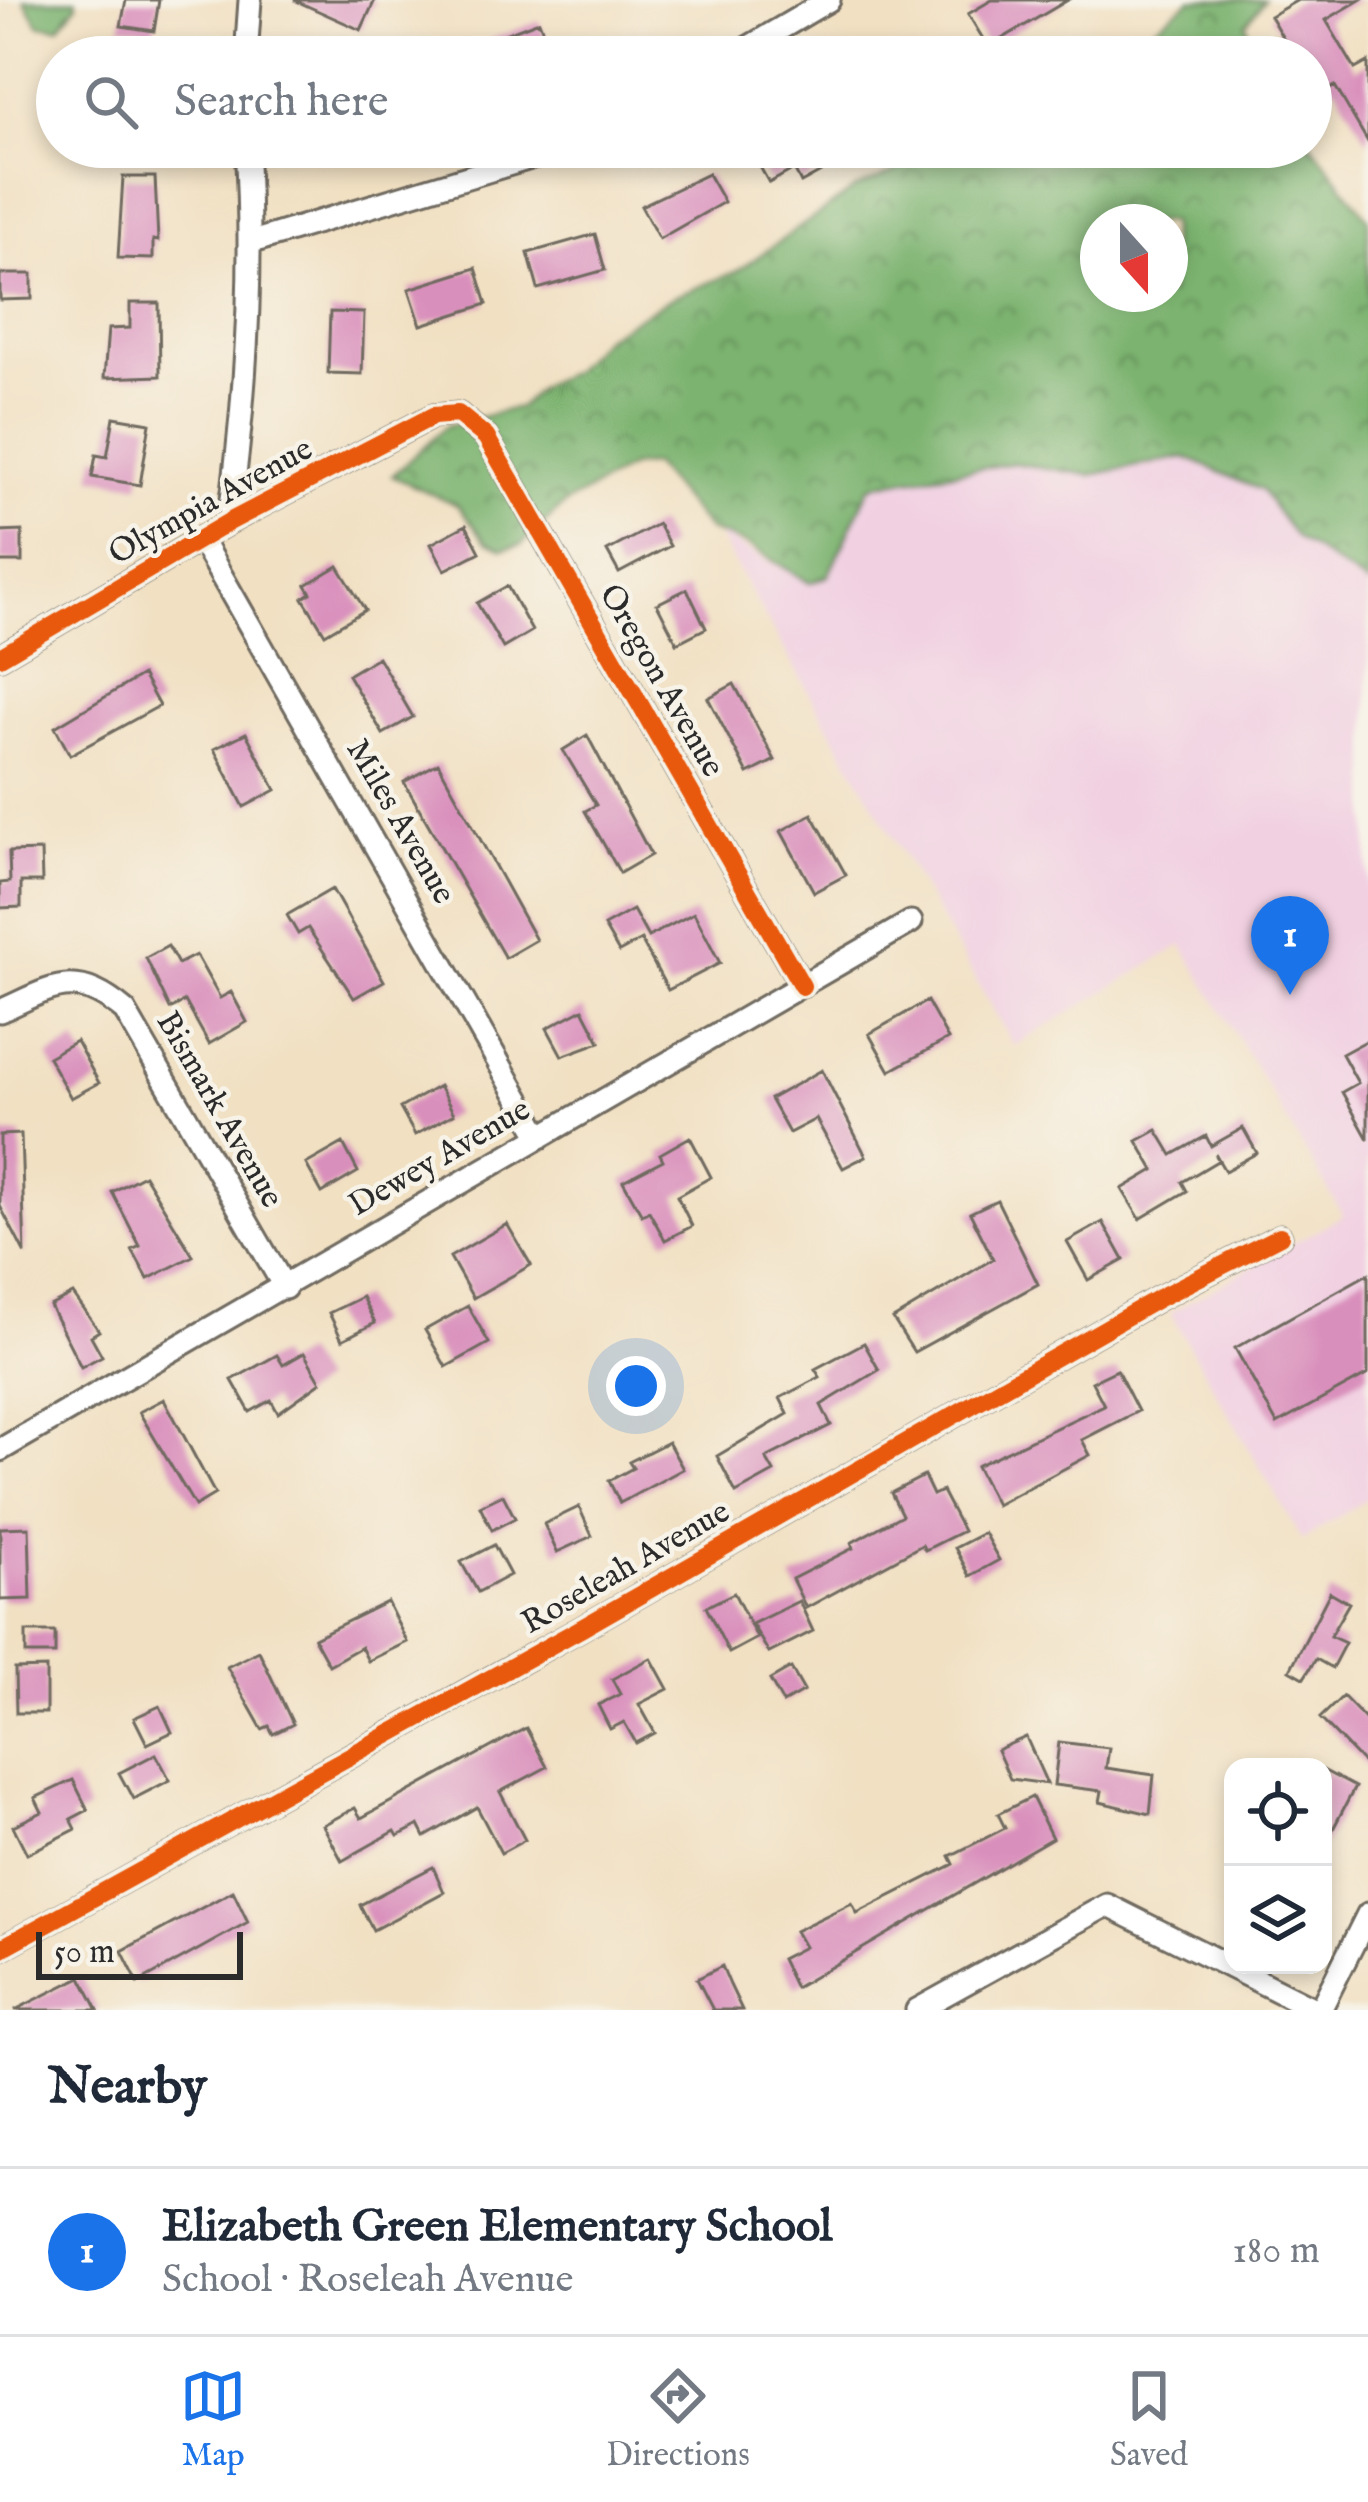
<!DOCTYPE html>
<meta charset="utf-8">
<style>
:root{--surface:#fff;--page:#f6f6f7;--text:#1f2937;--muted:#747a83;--line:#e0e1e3;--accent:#1a73e8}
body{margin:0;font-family:"IM FELL English",serif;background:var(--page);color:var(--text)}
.controls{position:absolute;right:36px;bottom:36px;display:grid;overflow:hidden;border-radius:24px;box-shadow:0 6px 18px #0003}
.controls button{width:108px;height:108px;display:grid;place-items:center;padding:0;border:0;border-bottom:3px solid var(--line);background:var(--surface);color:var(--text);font:60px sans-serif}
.compass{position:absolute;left:1080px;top:204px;width:108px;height:108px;border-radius:50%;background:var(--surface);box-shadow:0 6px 18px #0003;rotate:159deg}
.scale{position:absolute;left:36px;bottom:30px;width:207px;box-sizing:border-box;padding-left:12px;border:6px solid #2b2b2b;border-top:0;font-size:33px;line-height:42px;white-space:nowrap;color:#2b2b2b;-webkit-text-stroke:9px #f7f3e8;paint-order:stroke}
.you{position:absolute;left:636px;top:1386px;width:42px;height:42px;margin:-30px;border:9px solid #fff;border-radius:50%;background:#1a73e8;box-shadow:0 0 0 18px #1a73e833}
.badge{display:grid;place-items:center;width:78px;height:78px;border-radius:50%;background:var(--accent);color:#fff;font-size:39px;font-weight:700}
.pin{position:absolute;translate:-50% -99px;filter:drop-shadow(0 3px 6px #0008)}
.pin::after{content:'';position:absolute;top:63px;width:42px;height:36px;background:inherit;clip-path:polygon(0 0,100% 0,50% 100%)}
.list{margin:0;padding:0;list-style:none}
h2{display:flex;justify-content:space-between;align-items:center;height:156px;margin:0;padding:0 48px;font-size:51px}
h2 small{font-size:39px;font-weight:400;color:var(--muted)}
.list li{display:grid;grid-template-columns:78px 1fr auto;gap:36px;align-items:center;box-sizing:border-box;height:168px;padding:0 48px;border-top:3px solid var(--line)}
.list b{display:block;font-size:45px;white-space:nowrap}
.list p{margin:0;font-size:39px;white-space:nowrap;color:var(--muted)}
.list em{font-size:39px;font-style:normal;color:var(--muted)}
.icon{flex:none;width:66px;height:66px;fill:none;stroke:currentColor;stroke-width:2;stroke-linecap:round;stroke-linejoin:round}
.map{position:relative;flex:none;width:1368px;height:2010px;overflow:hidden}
.search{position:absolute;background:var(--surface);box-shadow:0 6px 18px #0003;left:36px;right:36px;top:36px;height:132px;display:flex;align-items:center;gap:30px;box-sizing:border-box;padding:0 42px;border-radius:66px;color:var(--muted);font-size:45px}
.sheet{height:324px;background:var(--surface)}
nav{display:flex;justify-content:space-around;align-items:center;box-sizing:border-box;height:168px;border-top:3px solid var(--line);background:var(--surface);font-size:33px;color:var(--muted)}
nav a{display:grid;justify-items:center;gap:6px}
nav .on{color:var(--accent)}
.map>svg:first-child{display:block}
.built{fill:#f1d0e2}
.forest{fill:url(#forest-crowns);stroke:#546f4e;stroke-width:3;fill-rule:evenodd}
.building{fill:#d98fbc}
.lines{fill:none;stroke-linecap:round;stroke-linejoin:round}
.minor-casing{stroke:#706a60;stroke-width:27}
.minor{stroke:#fff;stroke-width:21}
.cycleway-casing{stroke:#f7f3e8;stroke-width:26}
.cycleway{stroke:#e8590c;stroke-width:18}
.labels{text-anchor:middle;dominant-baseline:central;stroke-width:9;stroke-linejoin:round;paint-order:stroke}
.street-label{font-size:33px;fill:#2b2b2b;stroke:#f7f3e8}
</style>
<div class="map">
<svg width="1368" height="2010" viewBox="0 0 1368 2010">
<defs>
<pattern id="forest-crowns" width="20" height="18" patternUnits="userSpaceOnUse" patternTransform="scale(3)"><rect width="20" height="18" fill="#7cb370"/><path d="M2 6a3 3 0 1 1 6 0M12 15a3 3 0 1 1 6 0" fill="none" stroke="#66925c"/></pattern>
</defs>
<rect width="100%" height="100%" fill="#f7f3e8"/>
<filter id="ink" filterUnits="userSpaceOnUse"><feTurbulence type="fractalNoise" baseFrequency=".00833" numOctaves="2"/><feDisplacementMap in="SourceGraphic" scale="24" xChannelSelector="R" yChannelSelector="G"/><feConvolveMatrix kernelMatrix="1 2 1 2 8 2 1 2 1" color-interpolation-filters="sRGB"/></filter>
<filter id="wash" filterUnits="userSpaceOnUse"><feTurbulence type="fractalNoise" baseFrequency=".004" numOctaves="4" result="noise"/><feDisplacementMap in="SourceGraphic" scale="48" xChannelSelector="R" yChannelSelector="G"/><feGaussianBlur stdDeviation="2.7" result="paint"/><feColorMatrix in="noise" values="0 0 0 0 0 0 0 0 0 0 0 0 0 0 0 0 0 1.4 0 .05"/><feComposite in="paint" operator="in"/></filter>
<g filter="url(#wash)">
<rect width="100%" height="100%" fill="#f1e0c2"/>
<!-- built -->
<path class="built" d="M 1185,457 L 1261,490 L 1295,537 L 1368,585 L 1368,1498 L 1302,1540 L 1170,1313 L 1343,1215 L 1182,945 L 1014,1046 L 717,534 L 810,583 L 828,576 L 870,487 L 880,483 L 1014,463 L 1090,475 Z"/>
<!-- forest -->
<path class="forest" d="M 24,0 L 76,0 L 77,5 L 59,27 L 39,25 Z
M 1191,0 L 1264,0 L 1246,24 L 1256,57 L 1102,57 L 1132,44 Z
M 1311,143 L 1368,218 L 1368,585 L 1295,537 L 1261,490 L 1185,457 L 1090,475 L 1014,463 L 880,483 L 870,487 L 828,576 L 810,583 L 746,544 L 709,531 L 653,465 L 633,466 L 565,504 L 521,545 L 503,549 L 486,541 L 457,505 L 392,476 L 446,426 L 520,407 L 540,387 L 572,371 L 604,337 L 673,297 L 736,272 L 856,188 L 953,147 ZM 1098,222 L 1170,222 L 1170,294 L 1098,294 Z"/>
<g id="blocks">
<!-- building -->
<path class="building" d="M 126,0 L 159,0 L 154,31 L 121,26 Z
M 294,0 L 375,0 L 361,30 Z
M 992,0 L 1068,0 L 988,47 L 968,14 Z
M 1298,0 L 1360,0 L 1326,20 L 1355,69 L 1368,62 L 1368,142 L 1335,86 L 1320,95 L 1311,80 L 1311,57 L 1294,57 L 1270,16 Z
M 539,21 L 553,57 L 450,57 L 449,55 Z
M 749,147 L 836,147 L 814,159 L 821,172 L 801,183 L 794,169 L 769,183 Z
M 708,174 L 724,202 L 659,239 L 641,206 Z
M 123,177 L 155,177 L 158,241 L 153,240 L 153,259 L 118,258 Z
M 595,234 L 605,270 L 538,289 L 528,253 Z
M 476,268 L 487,304 L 421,325 L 409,289 Z
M 0,274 L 32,274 L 32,299 L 0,300 Z
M 130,303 L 159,303 L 160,376 L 104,378 L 108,329 L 130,328 Z
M 330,312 L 364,313 L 362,374 L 328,373 Z
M 114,417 L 150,423 L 140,485 L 92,477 L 96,455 L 107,457 Z
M 658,524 L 670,546 L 619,573 L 607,551 Z
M 466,525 L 480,552 L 445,570 L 431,544 Z
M 22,531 L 22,562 L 0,562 L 0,532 Z
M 338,566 L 365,610 L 325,634 L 303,598 L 311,593 L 306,585 Z
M 507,586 L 532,631 L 503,648 L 477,603 Z
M 687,589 L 706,628 L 677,643 L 657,604 Z
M 378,657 L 413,717 L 383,734 L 348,675 Z
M 142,675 L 159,706 L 70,755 L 55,727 Z
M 734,684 L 775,760 L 748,774 L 708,698 Z
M 246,733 L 276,790 L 244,807 L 214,749 Z
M 587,735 L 651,855 L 620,873 L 585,811 L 596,805 L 563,750 Z
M 438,763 L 536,940 L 505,958 L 404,782 Z
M 812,814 L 846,875 L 814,892 L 781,831 Z
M 41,851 L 42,882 L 21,882 L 21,907 L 0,908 L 0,883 L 10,882 L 9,852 Z
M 332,889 L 384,981 L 354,998 L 308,928 L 298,934 L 287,915 Z
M 633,910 L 648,937 L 694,913 L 720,963 L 668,990 L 641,940 L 619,952 L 604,926 Z
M 168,946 L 178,964 L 196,955 L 220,998 L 231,992 L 247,1022 L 209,1044 L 185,1001 L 170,1009 L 146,958 Z
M 927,1001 L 948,1039 L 890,1071 L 869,1034 Z
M 583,1009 L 600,1042 L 562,1056 L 547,1028 Z
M 1368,1040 L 1368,1139 L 1342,1092 L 1358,1083 L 1342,1054 Z
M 76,1041 L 99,1083 L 71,1098 L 48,1057 Z
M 822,1070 L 866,1156 L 843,1168 L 816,1119 L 789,1133 L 770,1099 Z
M 439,1086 L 454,1114 L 415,1135 L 400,1108 Z
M 1243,1128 L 1257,1153 L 1225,1171 L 1215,1154 L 1219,1160 L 1182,1182 L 1187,1191 L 1140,1219 L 1122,1189 L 1154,1170 L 1137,1141 L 1157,1130 L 1172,1155 L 1206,1136 L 1211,1146 Z
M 21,1134 L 25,1254 L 0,1206 L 0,1135 Z
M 690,1137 L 711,1177 L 677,1196 L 692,1226 L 665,1240 L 649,1211 L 642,1215 L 623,1181 L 663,1160 L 660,1154 Z
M 343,1143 L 358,1172 L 322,1193 L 306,1164 Z
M 144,1175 L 193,1256 L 148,1279 L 132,1250 L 140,1246 L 112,1192 Z
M 997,1200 L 1038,1284 L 914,1352 L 893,1319 L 993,1259 L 970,1213 Z
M 1103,1222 L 1124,1260 L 1088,1280 L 1067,1242 Z
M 507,1224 L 531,1265 L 473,1298 L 450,1257 Z
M 1368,1274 L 1368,1374 L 1277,1424 L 1235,1348 Z
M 73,1294 L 99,1331 L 91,1336 L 102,1356 L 81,1367 L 50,1306 Z
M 362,1297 L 375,1323 L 342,1340 L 329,1313 Z
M 468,1306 L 489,1343 L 446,1367 L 425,1330 Z
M 864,1343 L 879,1370 L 821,1405 L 831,1425 L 766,1458 L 774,1472 L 736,1493 L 717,1456 L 788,1414 L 780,1398 L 820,1377 L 815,1369 Z
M 304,1353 L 321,1382 L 278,1413 L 271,1400 L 250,1412 L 232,1380 L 277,1355 L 283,1365 Z
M 1117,1370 L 1138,1411 L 1082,1440 L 1090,1455 L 996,1505 L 976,1466 L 1104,1405 L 1092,1382 Z
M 164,1399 L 215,1494 L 195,1506 L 139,1412 Z
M 668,1442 L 683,1469 L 620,1503 L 609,1481 L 633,1468 L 629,1462 Z
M 924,1476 L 933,1495 L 942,1491 L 963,1531 L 925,1550 L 922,1545 L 806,1608 L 792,1579 L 853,1548 L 851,1543 L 902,1515 L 891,1493 Z
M 503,1495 L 515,1518 L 492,1530 L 480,1506 Z
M 579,1507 L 592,1536 L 557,1552 L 544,1524 Z
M 29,1527 L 31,1599 L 0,1600 L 0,1528 Z
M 984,1533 L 999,1560 L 970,1576 L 955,1548 Z
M 494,1545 L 510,1575 L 478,1592 L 461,1562 Z
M 1330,1592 L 1349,1603 L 1330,1636 L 1345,1643 L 1332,1668 L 1316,1659 L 1304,1678 L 1290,1670 Z
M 734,1593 L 757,1638 L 729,1653 L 706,1607 Z
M 799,1601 L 813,1631 L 769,1653 L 752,1624 Z
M 387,1602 L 407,1642 L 368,1661 L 361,1647 L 329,1665 L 314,1638 Z
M 26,1632 L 55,1632 L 55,1654 L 26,1654 Z
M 259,1651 L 293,1724 L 273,1734 L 269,1726 L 262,1729 L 227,1667 Z
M 651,1658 L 668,1689 L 639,1704 L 655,1733 L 636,1743 L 624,1722 L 610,1729 L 598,1705 L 620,1694 L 612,1679 Z
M 46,1668 L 46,1713 L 16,1713 L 15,1669 Z
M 791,1668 L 804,1691 L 783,1703 L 770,1680 Z
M 1343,1696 L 1368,1722 L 1368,1768 L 1320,1718 Z
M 160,1706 L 172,1732 L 147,1744 L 134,1718 Z
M 526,1728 L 547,1767 L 500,1792 L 525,1840 L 501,1853 L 477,1807 L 425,1837 L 419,1825 L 398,1836 L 395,1831 L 342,1861 L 323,1825 L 355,1808 L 361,1818 Z
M 1026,1737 L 1047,1784 L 1010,1779 L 997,1750 Z
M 1059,1742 L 1109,1748 L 1106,1768 L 1154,1775 L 1150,1814 L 1100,1802 L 1102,1791 L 1054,1785 Z
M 156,1754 L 170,1780 L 133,1799 L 119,1773 Z
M 1323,1770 L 1355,1787 L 1323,1848 Z
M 73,1780 L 88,1810 L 71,1819 L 76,1829 L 27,1854 L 13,1826 L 42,1812 L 35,1798 Z
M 1032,1797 L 1052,1838 L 795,1988 L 781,1959 L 804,1947 L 795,1931 L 852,1903 L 857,1913 L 954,1864 L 950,1856 L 1005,1828 L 998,1814 Z
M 433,1867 L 444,1892 L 373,1930 L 360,1905 Z
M 233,1891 L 248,1922 L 138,1983 L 122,1951 Z
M 722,1966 L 730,1985 L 742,2010 L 713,2010 L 697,1979 Z
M 81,1977 L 98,2010 L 15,2010 Z"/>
</g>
</g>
<g filter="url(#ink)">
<use href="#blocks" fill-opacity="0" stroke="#706a60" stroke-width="3"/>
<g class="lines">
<defs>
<path id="minor" d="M 246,57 L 250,0
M 732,57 L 829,0
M 252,242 L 567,147
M 229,522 C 246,397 254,272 246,147
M 201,540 L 541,1137
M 0,657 L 229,522 L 433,416 L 458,414 L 486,437 L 802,986
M 0,1011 C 54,987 74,969 125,1011 L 285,1288
M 0,1450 L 911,922
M 0,1949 L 582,1628 L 1159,1298 L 1280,1236
M 917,2010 L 1107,1905 L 1316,2010
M 1320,2010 L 1368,1914"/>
</defs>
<!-- minor casing -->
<use href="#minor" class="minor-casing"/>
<!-- minor -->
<use href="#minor" class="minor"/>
<defs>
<path id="cycleway" d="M 0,657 L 229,522 L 433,416 L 458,414 L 486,437 L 802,986
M 0,1949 L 582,1628 L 1159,1298 L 1280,1236"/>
</defs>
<!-- cycleway casing -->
<use href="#cycleway" class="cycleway-casing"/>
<!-- cycleway -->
<use href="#cycleway" class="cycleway"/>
</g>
</g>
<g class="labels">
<!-- street labels -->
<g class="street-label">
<text transform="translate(211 502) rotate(-29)">Olympia Avenue</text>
<text transform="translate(661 681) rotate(60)">Oregon Avenue</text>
<text transform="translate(400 822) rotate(60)">Miles Avenue</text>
<text transform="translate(219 1110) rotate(60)">Bismark Avenue</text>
<text transform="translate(440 1158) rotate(-30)">Dewey Avenue</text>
<text transform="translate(626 1568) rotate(-30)">Roseleah Avenue</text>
</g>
</g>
</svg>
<div class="controls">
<button><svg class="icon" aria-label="locate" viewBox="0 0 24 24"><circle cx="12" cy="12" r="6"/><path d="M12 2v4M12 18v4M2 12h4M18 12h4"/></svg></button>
<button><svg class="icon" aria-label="layers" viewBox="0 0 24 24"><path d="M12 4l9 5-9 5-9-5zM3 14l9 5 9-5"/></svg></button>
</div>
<svg class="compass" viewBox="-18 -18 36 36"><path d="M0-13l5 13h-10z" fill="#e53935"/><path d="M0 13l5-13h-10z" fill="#747a83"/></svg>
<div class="scale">50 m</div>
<div class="you"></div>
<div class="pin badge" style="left:1290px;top:995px">1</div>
<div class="search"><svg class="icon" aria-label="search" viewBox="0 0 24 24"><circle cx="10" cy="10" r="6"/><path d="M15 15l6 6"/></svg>Search here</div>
</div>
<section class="sheet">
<h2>Nearby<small></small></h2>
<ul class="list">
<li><span class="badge">1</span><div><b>Elizabeth Green Elementary School</b><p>School · Roseleah Avenue</p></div><em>180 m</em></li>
</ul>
</section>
<nav>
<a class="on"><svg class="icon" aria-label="map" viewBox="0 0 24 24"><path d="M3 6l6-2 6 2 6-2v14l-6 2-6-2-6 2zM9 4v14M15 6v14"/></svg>Map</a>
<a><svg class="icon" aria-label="directions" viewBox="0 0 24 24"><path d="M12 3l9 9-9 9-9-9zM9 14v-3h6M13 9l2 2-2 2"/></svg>Directions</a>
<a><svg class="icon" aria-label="saved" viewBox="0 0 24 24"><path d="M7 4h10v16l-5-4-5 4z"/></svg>Saved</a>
</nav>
